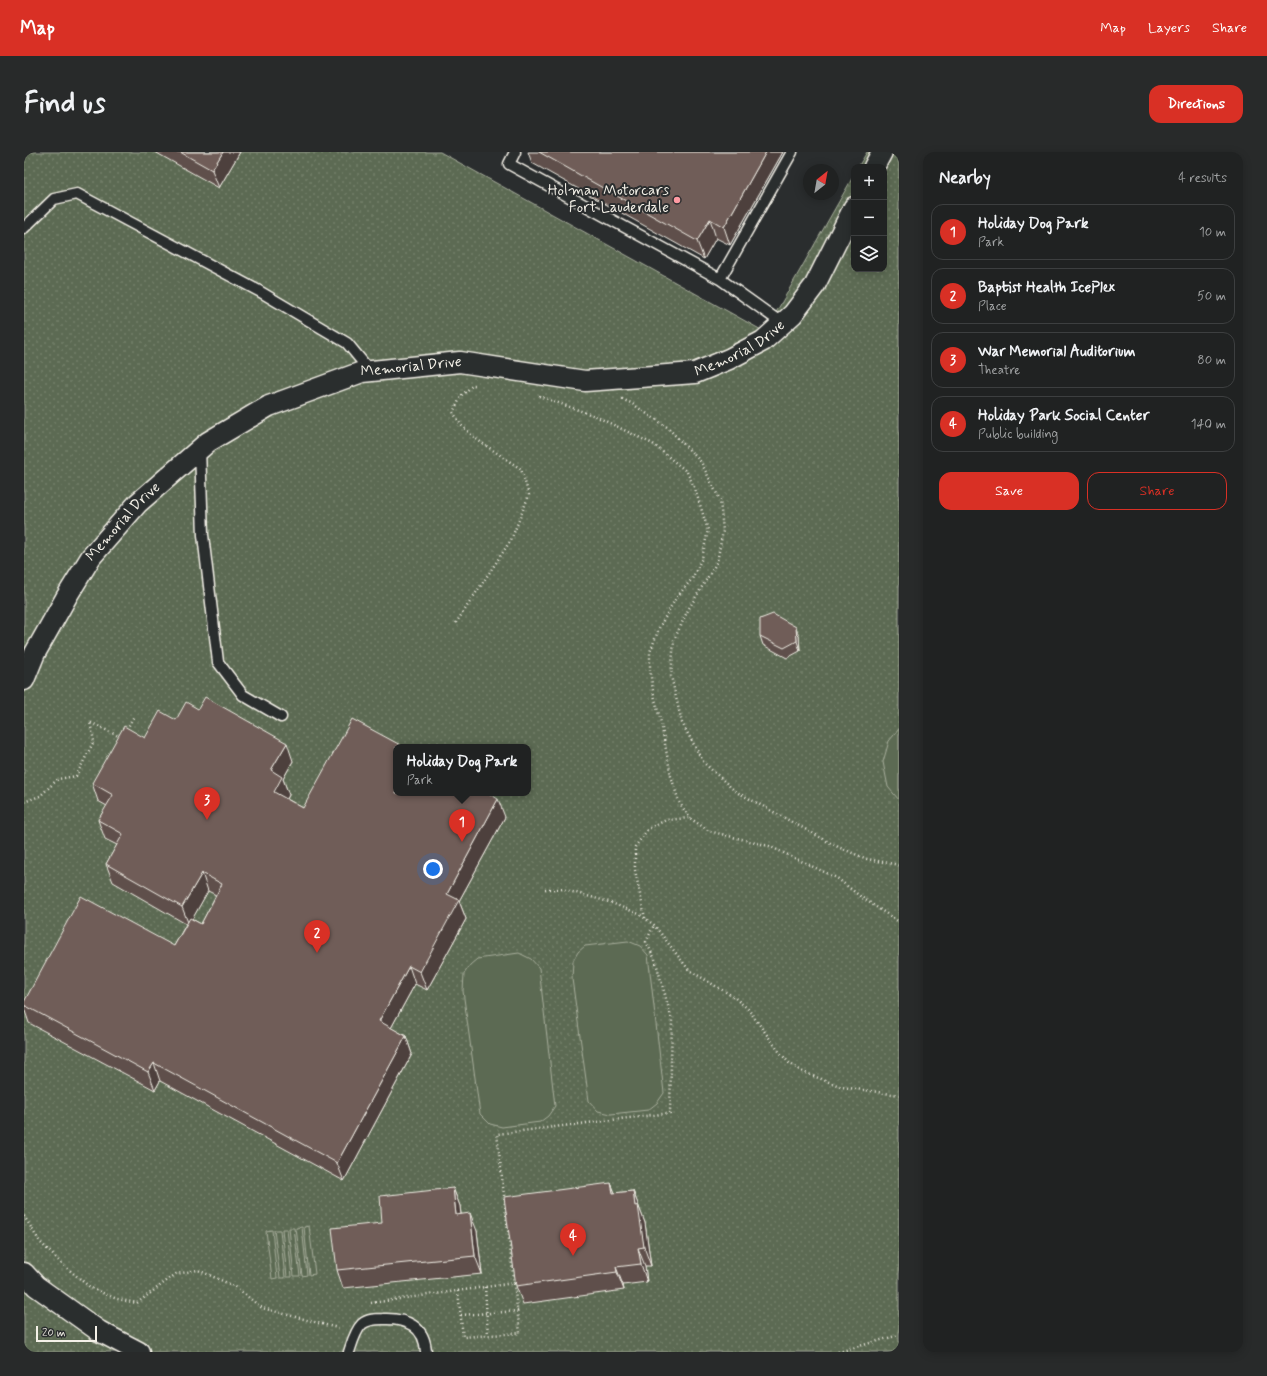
<!DOCTYPE html>
<meta charset="utf-8">
<style>
:root{--surface:#202222;--page:#282a2a;--text:#f1f3f6;--muted:#a2a4a5;--line:#3d3f40;--accent:#d93025}
body{margin:0;font-family:Mynerve,sans-serif;background:var(--page);color:var(--text)}
.controls{position:absolute;right:12px;top:12px;display:grid;overflow:hidden;border-radius:8px;box-shadow:0 2px 10px #0003}
.controls button{width:36px;height:36px;display:grid;place-items:center;padding:0;border:0;border-bottom:1px solid var(--line);background:var(--surface);color:var(--text);font:20px sans-serif}
.compass{position:absolute;left:779px;top:12px;width:36px;height:36px;border-radius:50%;background:var(--surface);box-shadow:0 2px 10px #0003;rotate:31deg}
.scale{position:absolute;left:12px;bottom:10px;width:61px;box-sizing:border-box;padding-left:4px;border:2px solid #f4f1e8;border-top:0;font-size:11px;line-height:14px;white-space:nowrap;color:#f4f1e8;-webkit-text-stroke:3px #2a2d2e;paint-order:stroke}
.you{position:absolute;left:409px;top:717px;width:14px;height:14px;margin:-10px;border:3px solid #fff;border-radius:50%;background:#1a73e8;box-shadow:0 0 0 6px #1a73e833}
.badge{display:grid;place-items:center;width:26px;height:26px;border-radius:50%;background:var(--accent);color:#fff;font-size:13px;font-weight:700}
.pin{position:absolute;translate:-50% -33px;filter:drop-shadow(0 1px 2px #0008)}
.pin::after{content:'';position:absolute;top:21px;width:14px;height:12px;background:inherit;clip-path:polygon(0 0,100% 0,50% 100%)}
.popup{position:absolute;left:369px;top:592px;width:138px;height:52px;box-sizing:border-box;display:grid;place-content:center;border-radius:8px;background:var(--surface);filter:drop-shadow(0 1px 3px #0005);font-size:13px;white-space:nowrap;color:var(--muted)}
.popup b{font-size:15px;color:var(--text)}
.popup::after{content:'';position:absolute;left:50%;top:100%;margin-left:-8px;border:8px solid transparent;border-top-color:var(--surface)}
.list{margin:0;padding:0;list-style:none}
h2{display:flex;justify-content:space-between;align-items:center;height:52px;margin:0;padding:0 16px;font-size:17px}
h2 small{font-size:13px;font-weight:400;color:var(--muted)}
.list li{display:grid;grid-template-columns:26px 1fr auto;gap:12px;align-items:center;box-sizing:border-box;height:56px;margin:0 8px 8px;padding:0 8px;border:1px solid var(--line);border-radius:12px}
.list b{display:block;font-size:15px;white-space:nowrap}
.list p{margin:0;font-size:13px;white-space:nowrap;color:var(--muted)}
.list em{font-size:13px;font-style:normal;color:var(--muted)}
.actions{display:flex;gap:8px;padding:12px 16px}
.actions a{flex:1;padding:9px 0;border:1px solid var(--accent);border-radius:12px;text-align:center;font-size:14px;color:var(--accent)}
.actions .main{background:var(--accent);color:#fff}
.icon{flex:none;width:22px;height:22px;fill:none;stroke:currentColor;stroke-width:2;stroke-linecap:round;stroke-linejoin:round}
.map{position:relative;flex:none;width:875px;height:1200px;overflow:hidden;border-radius:12px}
header{display:flex;align-items:center;gap:24px;box-sizing:border-box;height:56px;padding:0 20px;background:var(--accent);color:#fff}
header strong{font-size:19px}
nav{display:flex;gap:22px;margin-inline-start:auto;font-size:14px}
.intro{display:flex;align-items:center;justify-content:space-between;box-sizing:border-box;height:96px;padding:0 24px}
h1{margin:0;font-size:28px}
.button{padding:10px 18px;border-radius:12px;background:var(--accent);color:#fff;font-size:14px;font-weight:700}
main{display:flex;gap:24px;padding:0 24px}
aside{flex:1;background:var(--surface);border-radius:12px;box-shadow:0 2px 10px #0003}
.map>svg:first-child{display:block}
.park{fill:url(#park-dots);stroke:#a8ae9d;fill-rule:evenodd}
.pitch{fill:#5c6a52;stroke:#a8ae9d}
.lines{fill:none;stroke-linecap:round;stroke-linejoin:round}
.service-casing{stroke:#f4f1e8;stroke-width:13}
.minor-casing{stroke:#f4f1e8;stroke-width:23}
.path{stroke:#f4f1e8;stroke-width:2.5;stroke-dasharray:1 3;stroke-linecap:butt}
.service{stroke:#2a2d2e;stroke-width:10}
.minor{stroke:#2a2d2e;stroke-width:20}
.wall{fill:#5f504c;stroke:#f4f1e8;fill-rule:evenodd}
.shaded-wall{fill:#4e413e;stroke:#f4f1e8}
.building{fill:#6f5d58;stroke:#f4f1e8}
.poi-dot{fill:#ff9aa2;stroke:#2a2d2e;stroke-width:1.5}
.labels{text-anchor:middle;dominant-baseline:central;stroke-width:4;stroke-linejoin:round;paint-order:stroke}
.poi-label{font-size:15px;fill:#f4f1e8;stroke:#2a2d2e;text-anchor:end}
.street-label{font-size:15px;fill:#f4f1e8;stroke:#2a2d2e}
</style>
<header>
<strong>Map</strong>
<nav><a>Map</a><a>Layers</a><a>Share</a></nav>
</header>
<div class="intro"><h1>Find us</h1><a class="button">Directions</a></div>
<main>
<div class="map">
<svg width="875" height="1200" viewBox="0 0 875 1200">
<defs>
<pattern id="park-dots" width="8" height="8" patternUnits="userSpaceOnUse"><rect width="8" height="8" fill="#5c6a52"/><path d="M2 2h.1M6 6h.1" fill="none" stroke="#74806b" stroke-width="1.8" stroke-linecap="round"/></pattern>
</defs>
<rect width="100%" height="100%" fill="#2a2d2e"/>
<filter id="ink" filterUnits="userSpaceOnUse"><feTurbulence type="fractalNoise" baseFrequency=".025" numOctaves="2"/><feDisplacementMap in="SourceGraphic" scale="8" xChannelSelector="R" yChannelSelector="G"/><feConvolveMatrix kernelMatrix="1 2 1 2 8 2 1 2 1" color-interpolation-filters="sRGB"/></filter>
<g filter="url(#ink)">
<!-- park -->
<path class="park" d="M 5,0 L 416,0 L 741,180 L 830,23 L 830,117 L 860,117 L 860,15 L 834,15 L 843,0 L 875,0 L 875,1200 L 0,1200 L 0,9 ZM 372,595 L 504,595 L 504,641 L 372,641 Z"/>
<!-- pitch -->
<path class="pitch" d="M 875,577 L 875,648 L 864,635 L 859,610 L 865,589 Z
M 604,789 L 616,794 L 624,803 L 640,941 L 633,951 L 624,958 L 587,962 L 574,959 L 565,949 L 548,827 L 549,809 L 554,800 L 561,794 Z
M 495,801 L 507,807 L 515,816 L 531,954 L 524,964 L 516,970 L 478,975 L 466,972 L 456,962 L 439,839 L 440,822 L 446,813 L 453,807 Z
M 285,1074 L 291,1122 L 285,1123 L 280,1075 Z
M 278,1075 L 283,1123 L 278,1124 L 272,1076 Z
M 265,1076 L 270,1076 L 276,1124 L 270,1124 Z
M 258,1077 L 263,1077 L 268,1125 L 263,1125 Z
M 248,1078 L 253,1126 L 248,1127 L 242,1079 Z
M 250,1078 L 256,1078 L 261,1126 L 256,1126 Z"/>
<g class="lines">
<defs>
<path id="service" d="M 491,0 L 485,12 L 696,127 L 759,172
M 0,76 L 30,47 L 53,42 L 235,139 L 323,191 L 346,219
M 696,127 L 768,0
M 176,297 L 179,383 L 194,510 L 219,543 L 257,565
M 325,1200 C 328,1191 331,1179 338,1172 C 344,1167 352,1167 359,1167 C 382,1166 401,1174 402,1200"/>
<g id="minor">
<path d="M 850,15 L 858,0"/>
<path id="s1" d="M 0,528 L 11,501 L 43,444 L 67,405 L 114,351 L 184,290 L 245,254 L 338,220 L 436,210 L 561,229 L 671,221 L 705,207 L 739,189 L 769,162 L 791,133 L 830,55"/>
<path d="M 0,1121 L 12,1134 L 75,1179 L 115,1200"/>
</g>
</defs>
<!-- service casing -->
<use href="#service" class="service-casing"/>
<!-- minor casing -->
<use href="#minor" class="minor-casing"/>
<!-- path -->
<path class="path" d="M 515,244 L 571,264 L 629,292 L 663,320 L 671,337 L 684,378 L 678,406 L 668,427 L 652,446 L 636,474 L 626,500 L 626,518 L 629,539 L 637,571 L 647,624 L 655,650 L 666,666 L 685,679 L 745,694 L 813,726 L 837,745 L 875,770
M 598,247 L 607,251 L 643,275 L 677,310 L 696,348 L 699,379 L 693,410 L 664,458 L 650,488 L 647,524 L 658,571 L 680,611 L 711,639 L 814,695 L 843,707 L 875,713
M 432,471 L 487,388 L 505,343 L 497,317 L 452,287 L 437,273 L 429,260 L 438,243 L 449,233 L 451,233
M 103,577 L 110,564
M 0,650 L 16,644 L 34,627 L 52,624 L 70,589 L 66,570 L 96,585
M 521,737 L 538,737 L 585,750 L 615,762 L 630,773 L 665,818 L 710,845 L 724,857 L 754,898 L 765,911 L 779,920 L 818,935 L 875,943
M 621,766 L 611,718 L 611,695 L 624,677 L 642,668 L 666,666
M 0,1064 L 16,1090 L 37,1111 L 67,1136 L 93,1147 L 113,1151 L 152,1122 L 174,1118 L 210,1134 L 238,1156 L 317,1177
M 461,1135 L 464,1183
M 434,1139 L 439,1185 L 496,1181 L 490,1131
M 347,1151 L 490,1131 L 473,982 L 646,961 L 648,868 L 631,807 L 622,790 L 630,773
M 437,1163 L 494,1159
M 814,1200 L 875,1183"/>
<!-- service -->
<use href="#service" class="service"/>
<!-- minor -->
<use href="#minor" class="minor"/>
</g>
<!-- wall -->
<path class="wall" d="M 131,0 L 216,0 L 195,36 Z
M 504,0 L 759,0 L 706,93 L 692,86 L 680,107 L 508,11 Z
M 736,484 L 775,484 L 776,499 L 763,506 L 739,493 Z
M 152,568 L 269,609 L 259,627 L 265,643 L 263,647 L 279,656 L 481,665 L 435,749 L 442,767 L 403,838 L 391,832 L 367,876 L 382,884 L 388,902 L 320,1029 L 136,929 L 131,938 L 5,871 L 0,856 L 0,850 L 150,794 L 162,772 L 89,730 L 82,712 L 93,693 L 81,687 L 74,668 L 83,654 L 74,649 L 68,631 L 121,586 ZM 184,739 L 192,743 L 177,772 L 168,767 Z
M 587,1031 L 591,1041 L 609,1039 L 621,1071 L 627,1114 L 621,1114 L 623,1130 L 599,1133 L 600,1138 L 499,1152 L 492,1134 Z
M 429,1036 L 436,1054 L 437,1062 L 453,1079 L 458,1122 L 319,1136 L 313,1118 L 358,1071 Z"/>
<!-- shaded-wall -->
<path class="shaded-wall" d="M 199,0 L 216,0 L 195,36 L 188,18 Z
M 742,0 L 759,0 L 706,93 L 700,75 Z
M 686,67 L 692,86 L 680,107 L 673,89 Z
M 772,475 L 775,484 L 776,499 L 773,489 Z
M 263,591 L 269,609 L 259,627 L 265,643 L 257,658 L 250,640 L 247,618 Z
M 474,647 L 481,665 L 435,749 L 442,767 L 403,838 L 396,820 L 423,742 Z
M 178,721 L 184,739 L 165,773 L 158,755 Z
M 385,814 L 391,832 L 361,887 L 355,869 Z
M 382,884 L 388,902 L 320,1029 L 313,1011 Z
M 130,911 L 136,929 L 131,938 L 124,920 Z
M 587,1031 L 594,1049 L 589,1041 Z
M 429,1036 L 436,1054 L 439,1081 L 432,1063 Z
M 609,1039 L 621,1071 L 627,1114 L 620,1095 L 611,1054 Z
M 446,1061 L 453,1079 L 458,1122 L 451,1104 Z
M 614,1096 L 621,1114 L 623,1130 L 617,1112 Z
M 592,1115 L 599,1133 L 600,1138 L 593,1120 Z"/>
<!-- building -->
<path class="building" d="M 156,0 L 199,0 L 188,18 Z
M 515,0 L 742,0 L 700,75 L 686,67 L 673,89 Z
M 749,462 L 772,475 L 773,489 L 760,496 L 736,484 L 736,467 Z
M 181,545 L 263,591 L 247,618 L 258,625 L 250,640 L 279,656 L 328,567 L 380,595 L 372,595 L 372,641 L 464,641 L 474,647 L 423,742 L 435,748 L 396,820 L 385,814 L 355,869 L 382,884 L 313,1011 L 130,911 L 124,920 L 0,853 L 0,850 L 57,744 L 150,794 L 166,766 L 177,772 L 198,732 L 178,721 L 158,755 L 82,712 L 99,682 L 74,668 L 89,643 L 68,631 L 100,574 L 121,586 L 136,559 L 152,568 L 162,550 L 174,557 Z
M 587,1031 L 589,1041 L 609,1039 L 611,1054 L 614,1053 L 620,1095 L 614,1096 L 617,1112 L 592,1115 L 593,1120 L 492,1134 L 480,1045 Z
M 429,1036 L 432,1063 L 446,1061 L 451,1104 L 313,1118 L 308,1076 L 358,1071 L 356,1044 Z"/>
</g>
<!-- markers -->
<circle class="poi-dot" cx="653" cy="48" r="4"/>
<g class="labels">
<!-- poi labels -->
<g class="poi-label">
<text x="645" y="39">Holman Motorcars<tspan x="645" dy="17">Fort Lauderdale</tspan></text>
</g>
<!-- street labels -->
<g class="street-label">
<text stroke="none"><textPath href="#s1" startOffset="861">Memorial Drive</textPath></text>
<text stroke="none"><textPath href="#s1" startOffset="524">Memorial Drive</textPath></text>
<text stroke="none"><textPath href="#s1" startOffset="188">Memorial Drive</textPath></text>
</g>
</g>
</svg>
<div class="controls">
<button>+</button>
<button>−</button>
<button><svg class="icon" aria-label="layers" viewBox="0 0 24 24"><path d="M12 4l9 5-9 5-9-5zM3 14l9 5 9-5"/></svg></button>
</div>
<svg class="compass" viewBox="-18 -18 36 36"><path d="M0-13l5 13h-10z" fill="#e53935"/><path d="M0 13l5-13h-10z" fill="#a2a4a5"/></svg>
<div class="scale">20 m</div>
<div class="you"></div>
<div class="pin badge" style="left:438px;top:690px">1</div>
<div class="popup"><b>Holiday Dog Park</b>Park</div>
<div class="pin badge" style="left:293px;top:801px">2</div>
<div class="pin badge" style="left:183px;top:668px">3</div>
<div class="pin badge" style="left:549px;top:1104px">4</div>
</div>
<aside>
<h2>Nearby<small>4 results</small></h2>
<ul class="list">
<li><span class="badge">1</span><div><b>Holiday Dog Park</b><p>Park</p></div><em>10 m</em></li>
<li><span class="badge">2</span><div><b>Baptist Health IcePlex</b><p>Place</p></div><em>50 m</em></li>
<li><span class="badge">3</span><div><b>War Memorial Auditorium</b><p>Theatre</p></div><em>80 m</em></li>
<li><span class="badge">4</span><div><b>Holiday Park Social Center</b><p>Public building</p></div><em>140 m</em></li>
</ul>
<div class="actions"><a class="main">Save</a><a>Share</a></div>
</aside>
</main>
